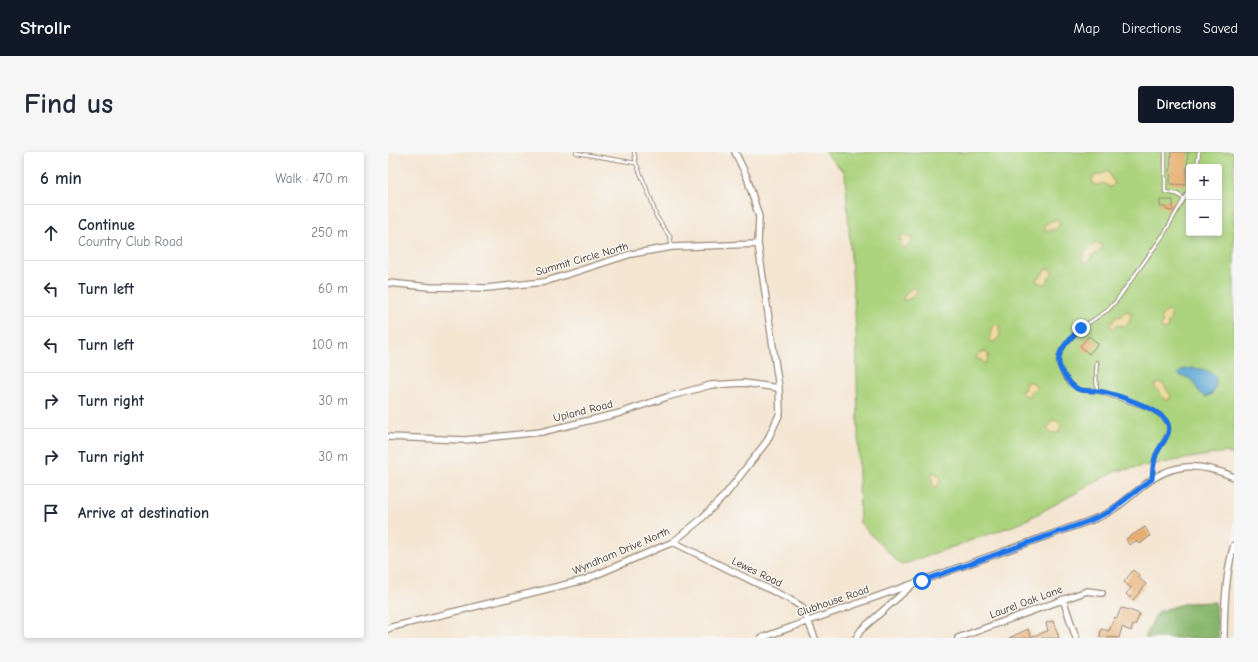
<!DOCTYPE html>
<meta charset="utf-8">
<style>
:root{--surface:#fff;--page:#f6f6f7;--text:#1f2937;--muted:#747a83;--line:#e0e1e3;--accent:#111827}
body{margin:0;font-family:"Comic Neue",sans-serif;background:var(--page);color:var(--text)}
.controls{position:absolute;right:12px;top:12px;display:grid;overflow:hidden;border-radius:4px;box-shadow:0 2px 6px #0003}
.controls button{width:36px;height:36px;display:grid;place-items:center;padding:0;border:0;border-bottom:1px solid var(--line);background:var(--surface);color:var(--text);font:20px sans-serif}
.stop{position:absolute;width:12px;height:12px;margin:-9px;border:3px solid #1a73e8;border-radius:50%;background:#fff}
.stop.end{background:#1a73e8;border-color:#fff;box-shadow:0 1px 4px #0008}
.list{margin:0;padding:0;list-style:none}
h2{display:flex;justify-content:space-between;align-items:center;height:52px;margin:0;padding:0 16px;font-size:17px}
h2 small{font-size:13px;font-weight:400;color:var(--muted)}
.list li{display:grid;grid-template-columns:26px 1fr auto;gap:12px;align-items:center;box-sizing:border-box;height:56px;padding:0 16px;border-top:1px solid var(--line)}
.list b{display:block;font-size:15px;white-space:nowrap}
.list p{margin:0;font-size:13px;white-space:nowrap;color:var(--muted)}
.list em{font-size:13px;font-style:normal;color:var(--muted)}
.icon{flex:none;width:22px;height:22px;fill:none;stroke:currentColor;stroke-width:2;stroke-linecap:round;stroke-linejoin:round}
.map{position:relative;flex:none;width:846px;height:486px;overflow:hidden;border-radius:4px}
header{display:flex;align-items:center;gap:24px;box-sizing:border-box;height:56px;padding:0 20px;background:var(--accent);color:#fff}
header strong{font-size:19px}
nav{display:flex;gap:22px;margin-inline-start:auto;font-size:14px}
.intro{display:flex;align-items:center;justify-content:space-between;box-sizing:border-box;height:96px;padding:0 24px}
h1{margin:0;font-size:28px}
.button{padding:10px 18px;border-radius:4px;background:var(--accent);color:#fff;font-size:14px;font-weight:700}
main{display:flex;gap:24px;padding:0 24px}
aside{flex:1;background:var(--surface);border-radius:4px;box-shadow:0 2px 6px #0003}
.map>svg:first-child{display:block}
.green{fill:#abd37d;stroke:#737e4e;fill-rule:evenodd}
.forest{fill:#88b56c;stroke:#627045}
.sand{fill:#eeda9e;stroke:#94825e}
.water{fill:#5aa6d2;stroke:#4a6878}
.building{fill:#e7ad6e}
.lines{fill:none;stroke-linecap:round;stroke-linejoin:round}
.service-casing{stroke:#988878;stroke-width:4.5}
.minor-casing{stroke:#988878;stroke-width:8}
.service{stroke:#fff;stroke-width:2.5}
.minor{stroke:#fff;stroke-width:5.5}
.route{stroke:#1a73e8;stroke-width:5}
.labels{text-anchor:middle;dominant-baseline:central;stroke-width:3;stroke-linejoin:round;paint-order:stroke}
.street-label{font-size:11px;fill:#3b2a1e;stroke:#f6f6f2}
</style>
<header>
<strong>Strollr</strong>
<nav><a>Map</a><a>Directions</a><a>Saved</a></nav>
</header>
<div class="intro"><h1>Find us</h1><a class="button">Directions</a></div>
<main>
<aside>
<h2>6 min<small>Walk · 470 m</small></h2>
<ul class="list">
<li><svg class="icon" aria-label="ahead" viewBox="0 0 24 24"><path d="M12 20V5M6 11l6-6 6 6"/></svg><div><b>Continue</b><p>Country Club Road</p></div><em>250 m</em></li>
<li><svg class="icon" aria-label="left" viewBox="0 0 24 24"><path d="M17 20v-9H6M10 6l-5 5 5 5"/></svg><div><b>Turn left</b></div><em>60 m</em></li>
<li><svg class="icon" aria-label="left" viewBox="0 0 24 24"><path d="M17 20v-9H6M10 6l-5 5 5 5"/></svg><div><b>Turn left</b></div><em>100 m</em></li>
<li><svg class="icon" aria-label="right" viewBox="0 0 24 24"><path d="M7 20v-9h11M14 6l5 5-5 5"/></svg><div><b>Turn right</b></div><em>30 m</em></li>
<li><svg class="icon" aria-label="right" viewBox="0 0 24 24"><path d="M7 20v-9h11M14 6l5 5-5 5"/></svg><div><b>Turn right</b></div><em>30 m</em></li>
<li><svg class="icon" aria-label="arrive" viewBox="0 0 24 24"><path d="M6 21V4h12l-3 4 3 4H6"/></svg><div><b>Arrive at destination</b></div></li>
</ul>
</aside>
<div class="map">
<svg width="846" height="486" viewBox="0 0 846 486">
<rect width="100%" height="100%" fill="#f6f6f2"/>
<filter id="ink" filterUnits="userSpaceOnUse"><feTurbulence type="fractalNoise" baseFrequency=".025" numOctaves="2"/><feDisplacementMap in="SourceGraphic" scale="8" xChannelSelector="R" yChannelSelector="G"/><feConvolveMatrix kernelMatrix="1 2 1 2 8 2 1 2 1" color-interpolation-filters="sRGB"/></filter>
<filter id="wash" filterUnits="userSpaceOnUse"><feTurbulence type="fractalNoise" baseFrequency=".012" numOctaves="4" result="noise"/><feDisplacementMap in="SourceGraphic" scale="16" xChannelSelector="R" yChannelSelector="G"/><feGaussianBlur stdDeviation="0.9" result="paint"/><feColorMatrix in="noise" values="0 0 0 0 0 0 0 0 0 0 0 0 0 0 0 0 0 1.4 0 .05"/><feComposite in="paint" operator="in"/></filter>
<g filter="url(#wash)">
<rect width="100%" height="100%" fill="#f4e5d1"/>
<!-- green -->
<path class="green" d="M 436,0 L 846,0 L 846,303 L 837,300 L 728,319 L 633,371 L 513,413 L 472,371 L 468,177 L 457,21 ZM 801,15 L 831,15 L 831,81 L 801,81 Z"/>
<!-- forest -->
<path class="forest" d="M 827,450 L 831,486 L 757,486 L 769,460 L 798,451 Z"/>
<!-- sand -->
<path class="sand" d="M 719,20 L 721,21 L 724,27 L 727,31 L 725,34 L 721,35 L 715,31 L 710,33 L 705,32 L 704,28 L 706,24 Z
M 669,67 L 672,72 L 668,78 L 664,77 L 658,80 L 656,73 L 666,68 Z
M 514,82 L 525,88 L 518,96 L 514,96 L 513,93 L 513,90 L 512,86 Z
M 711,91 L 713,92 L 714,95 L 710,101 L 704,103 L 700,111 L 695,110 C 692,101 703,93 711,91 Z
M 661,116 L 665,121 L 661,125 L 659,131 L 656,132 L 649,130 L 648,127 L 653,125 L 656,119 Z
M 526,136 L 529,137 C 529,144 521,147 515,149 C 515,143 521,137 526,136 Z
M 739,159 L 743,161 C 743,165 741,174 736,174 C 734,175 732,173 730,173 L 726,176 L 722,175 L 722,173 L 729,164 L 733,165 L 736,160 Z
M 780,159 L 783,162 L 783,166 L 780,170 L 779,177 L 777,178 L 774,177 L 773,174 L 775,170 L 773,168 L 773,164 Z
M 609,172 L 612,174 L 611,177 C 614,183 610,189 604,190 L 601,189 L 603,183 L 603,176 Z
M 596,199 L 600,202 L 600,207 L 597,212 L 593,208 L 588,206 L 589,203 Z
M 638,230 C 643,229 648,231 648,237 L 642,240 L 641,244 L 636,243 L 633,240 L 636,238 Z
M 770,231 L 774,231 C 778,235 779,239 783,244 L 781,248 C 772,248 775,244 771,239 C 769,237 767,236 766,234 Z
M 665,268 L 670,269 L 673,273 L 671,280 L 667,281 L 661,280 L 659,277 L 663,269 Z
M 544,321 L 547,321 L 553,326 L 551,332 L 548,335 L 545,334 L 544,332 C 546,328 542,325 544,321 Z"/>
<!-- water -->
<path class="water" d="M 802,216 C 820,217 836,221 824,242 L 818,245 C 808,241 810,234 804,228 C 800,225 795,225 791,223 L 790,222 L 793,218 Z"/>
<g id="blocks">
<!-- building -->
<path class="building" d="M 783,0 L 800,0 L 798,33 L 782,32 Z
M 772,48 L 785,48 L 785,59 L 778,58 L 778,55 L 772,55 Z
M 701,184 L 710,192 L 701,202 L 692,194 Z
M 757,375 L 762,384 L 752,392 L 751,390 L 750,391 L 748,389 L 741,393 L 738,387 Z
M 745,418 L 751,423 L 750,425 L 758,432 L 745,448 L 738,442 L 743,436 L 736,430 Z
M 733,456 L 735,457 L 735,456 L 752,462 L 747,473 L 745,473 L 743,479 L 734,475 L 731,486 L 712,485 L 713,477 L 721,479 L 727,465 L 729,466 Z
M 665,469 L 671,486 L 621,486 L 640,477 L 643,485 L 660,479 L 658,471 Z"/>
</g>
</g>
<g filter="url(#ink)">
<use href="#blocks" fill-opacity="0" stroke="#988878" stroke-width="1"/>
<g class="lines">
<defs>
<path id="service" d="M 188,0 L 189,1 L 248,11
M 246,0 L 248,11 L 263,47 L 268,64 L 282,85 L 284,95
M 777,0 L 777,40 L 789,42 L 796,47
M 809,15 L 811,0
M 709,239 L 708,221 L 709,210
M 764,327 L 765,313 L 768,302 L 780,281 L 780,274 L 779,270 L 769,261 L 758,255 L 709,239 L 691,238 L 682,232 L 674,221 L 670,211 L 672,201 L 677,192 L 693,176 L 720,158 L 729,148 L 776,82 L 801,38"/>
<path id="minor" d="M 0,131 L 42,135 L 99,136 L 156,130 L 243,102 L 284,95 L 370,92
M 0,285 L 77,288 L 153,280 L 232,261 L 279,245 L 323,233 L 356,231 L 391,236
M 285,390 L 401,447 L 414,455 L 427,486
M 675,447 L 688,486
M 0,477 L 4,475 L 196,428 L 285,390 L 311,369 L 338,342 L 379,289 L 392,261 L 391,236 L 370,92 L 371,65 L 359,25 L 347,0
M 373,486 L 701,369 C 708,366 715,364 721,360 C 733,353 744,343 755,334 C 784,310 812,310 846,325
M 468,486 L 473,478 L 523,434
M 570,486 L 699,439 L 714,441
M 836,486 C 836,459 838,419 846,393"/>
</defs>
<!-- service casing -->
<use href="#service" class="service-casing"/>
<!-- minor casing -->
<use href="#minor" class="minor-casing"/>
<!-- service -->
<use href="#service" class="service"/>
<!-- minor -->
<use href="#minor" class="minor"/>
</g>
</g>
<g class="lines" filter="url(#ink)">
<!-- route -->
<path class="route" d="M 534,429 L 701,369 L 721,360 L 764,327 C 765,319 765,311 768,303 C 771,294 786,281 779,270 C 771,256 727,242 711,239 C 704,238 696,240 690,237 C 684,234 681,229 677,224 C 661,204 679,190 693,176"/>
</g>
<g class="labels">
<!-- street labels -->
<g class="street-label">
<text transform="translate(194 107) rotate(-16)">Summit Circle North</text>
<text transform="translate(195 259) rotate(-14)">Upland Road</text>
<text transform="translate(233 399) rotate(-23)">Wyndham Drive North</text>
<text transform="translate(369 420) rotate(26)">Lewes Road</text>
<text transform="translate(445 449) rotate(-19)">Clubhouse Road</text>
<text transform="translate(638 450) rotate(-20)">Laurel Oak Lane</text>
</g>
</g>
</svg>
<div class="controls">
<button>+</button>
<button>−</button>
</div>
<div class="stop" style="left:534px;top:429px"></div>
<div class="stop end" style="left:693px;top:176px"></div>
</div>
</main>
